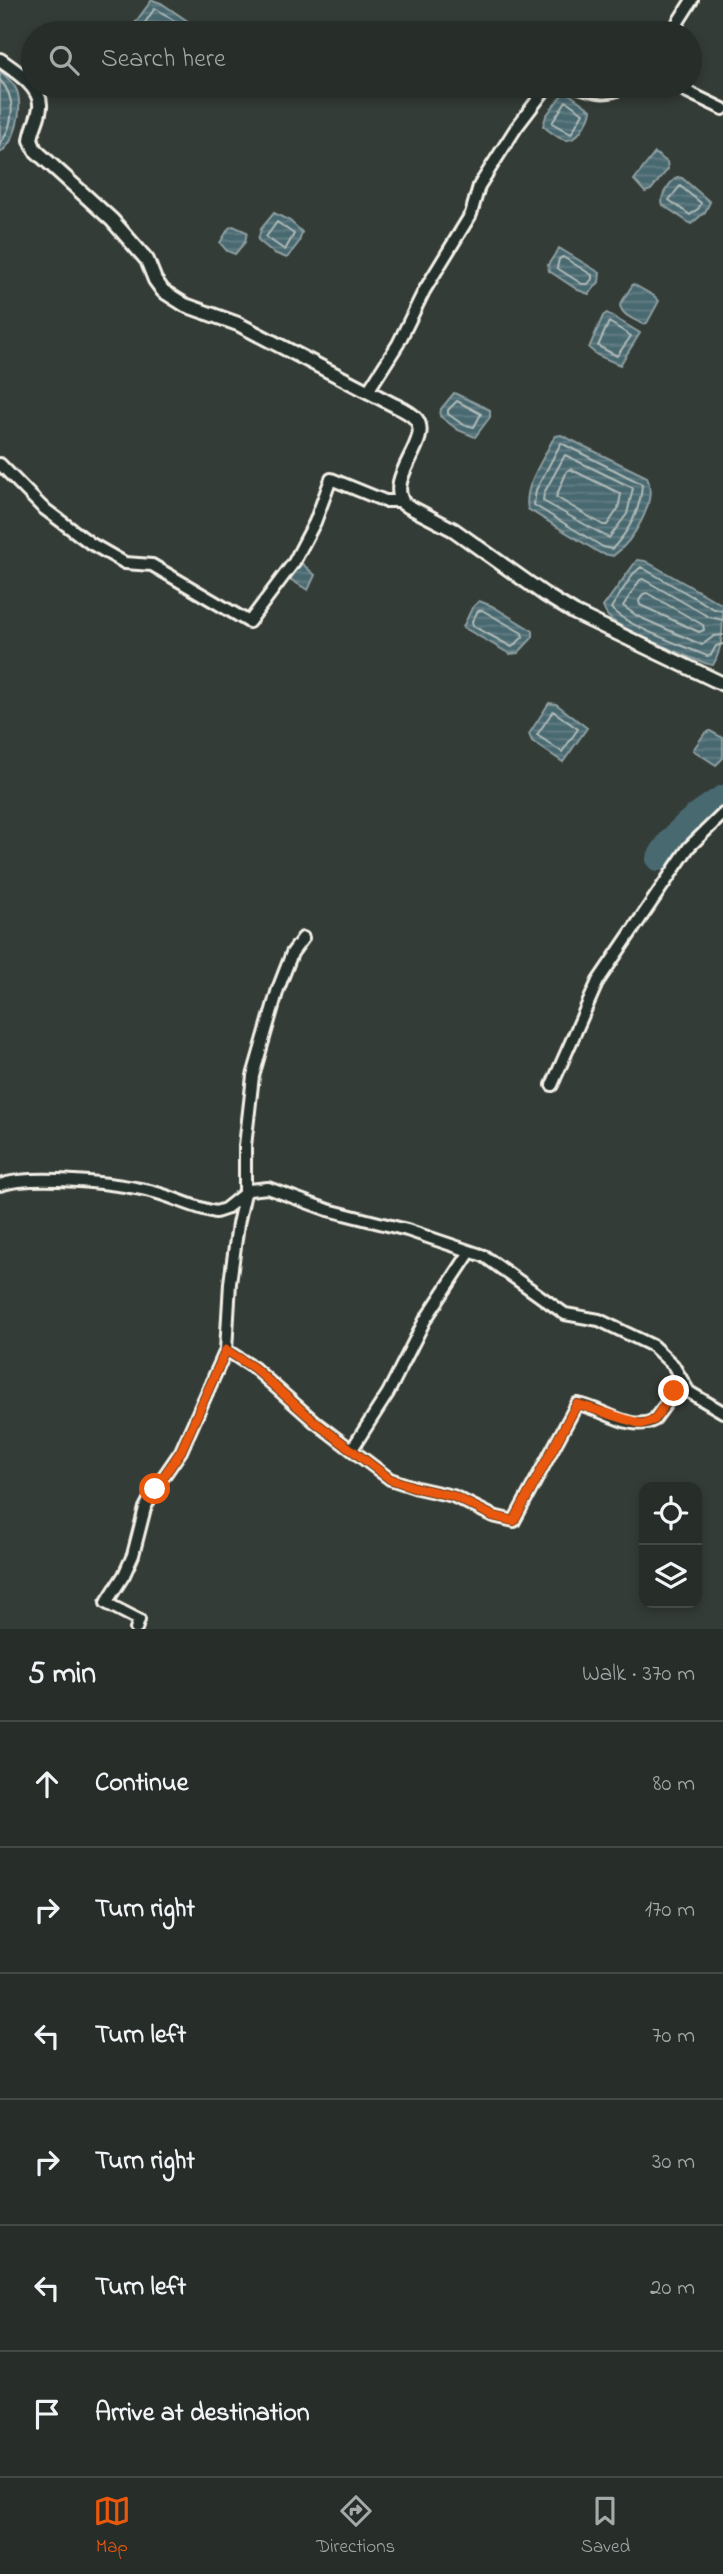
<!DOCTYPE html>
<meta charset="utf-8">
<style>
:root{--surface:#272d29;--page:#333935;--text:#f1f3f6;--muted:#a4a8a8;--line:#434946;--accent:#ea580c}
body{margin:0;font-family:"Indie Flower",sans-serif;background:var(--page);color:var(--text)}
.controls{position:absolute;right:21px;bottom:21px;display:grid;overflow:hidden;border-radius:14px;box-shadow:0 4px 10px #0003}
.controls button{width:63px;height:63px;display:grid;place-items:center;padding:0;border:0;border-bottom:2px solid var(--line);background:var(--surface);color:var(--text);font:35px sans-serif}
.stop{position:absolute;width:21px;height:21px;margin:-16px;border:5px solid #ea580c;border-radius:50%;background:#fff}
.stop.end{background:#ea580c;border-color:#fff;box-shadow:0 2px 7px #0008}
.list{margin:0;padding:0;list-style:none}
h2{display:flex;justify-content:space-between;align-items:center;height:91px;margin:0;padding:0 28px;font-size:30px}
h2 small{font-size:23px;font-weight:400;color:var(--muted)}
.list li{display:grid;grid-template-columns:46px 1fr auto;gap:21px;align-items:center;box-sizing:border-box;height:126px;padding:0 28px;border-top:2px solid var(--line)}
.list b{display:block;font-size:26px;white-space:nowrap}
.list em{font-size:23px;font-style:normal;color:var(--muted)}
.icon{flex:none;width:38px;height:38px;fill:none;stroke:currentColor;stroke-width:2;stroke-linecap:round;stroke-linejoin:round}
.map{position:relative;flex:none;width:723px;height:1629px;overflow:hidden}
.search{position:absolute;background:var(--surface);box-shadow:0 4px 10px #0003;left:21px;right:21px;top:21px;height:77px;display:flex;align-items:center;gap:18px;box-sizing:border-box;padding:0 24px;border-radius:38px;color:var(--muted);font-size:26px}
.sheet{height:847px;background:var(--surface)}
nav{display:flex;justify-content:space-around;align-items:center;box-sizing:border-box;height:98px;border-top:2px solid var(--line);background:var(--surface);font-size:19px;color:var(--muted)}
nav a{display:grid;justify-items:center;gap:4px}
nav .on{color:var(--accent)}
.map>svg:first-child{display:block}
.water{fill:url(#water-rules);stroke:#8e9fa1;stroke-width:2}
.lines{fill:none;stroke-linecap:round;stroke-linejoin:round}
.shore{stroke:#b0bbb8;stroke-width:2}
.river{stroke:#4a6971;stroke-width:24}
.minor-casing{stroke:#f4f1e8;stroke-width:16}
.tertiary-casing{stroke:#f4f1e8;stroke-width:18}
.minor{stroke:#26332d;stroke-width:10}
.tertiary{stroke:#26332d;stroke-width:12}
.route{stroke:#ea580c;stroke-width:9}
</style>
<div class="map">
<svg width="723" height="1629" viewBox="0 0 723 1629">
<defs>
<pattern id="water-rules" width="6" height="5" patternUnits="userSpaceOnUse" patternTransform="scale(1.75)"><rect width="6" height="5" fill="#4a6971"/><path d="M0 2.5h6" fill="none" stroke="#657f85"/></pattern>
</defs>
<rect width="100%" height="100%" fill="#343c37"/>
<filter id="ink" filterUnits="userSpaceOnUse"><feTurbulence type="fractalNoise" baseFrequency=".0143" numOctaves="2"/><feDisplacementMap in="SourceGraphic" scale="14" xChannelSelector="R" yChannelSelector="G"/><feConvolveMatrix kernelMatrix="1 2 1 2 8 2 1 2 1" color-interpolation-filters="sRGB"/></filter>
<g filter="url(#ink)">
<!-- water -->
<path class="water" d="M 152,0 L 161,3 L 192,24 L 191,33 L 131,33 L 132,27 Z
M 0,71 C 7,77 16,85 18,94 C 22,113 16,141 0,153 Z
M 565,91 L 591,110 C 590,117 588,120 584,126 C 571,149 561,140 543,126 L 546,116 Z
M 655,153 L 667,162 L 668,169 L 651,190 L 645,192 L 634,180 Z
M 677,177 L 682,178 L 710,202 L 705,212 L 691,224 L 663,205 C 659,195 670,183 677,177 Z
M 274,213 L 290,221 L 302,232 L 299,242 L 287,258 L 274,253 L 258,240 L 261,229 Z
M 233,226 L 247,232 L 245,242 L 235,254 L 227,251 L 220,243 L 229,228 Z
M 559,248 L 600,273 L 599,282 L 589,294 L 578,290 L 549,271 L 548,265 Z
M 633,284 L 654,296 L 659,301 L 647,323 L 643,324 C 634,319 622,316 620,305 Z
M 607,313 L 640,333 L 620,365 L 597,355 L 589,348 L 603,316 Z
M 454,393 L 490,410 L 490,417 L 475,437 L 458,430 L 440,416 L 441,409 Z
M 561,435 L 647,477 C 658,502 633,541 613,556 L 600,553 L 528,509 C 523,487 543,460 552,441 L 556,436 Z
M 637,560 L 645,561 L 723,605 C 723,625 723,649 713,665 C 699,663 623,629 612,620 C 607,617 605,612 603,607 Z
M 299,561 L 315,575 L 308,590 L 288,578 Z
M 479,601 L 492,606 L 533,631 L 533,637 L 518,653 L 510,654 L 463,627 L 472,608 Z
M 549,703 L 556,704 L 587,728 L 563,762 L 532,741 L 529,734 Z
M 710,731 L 723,738 L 723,758 L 716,765 L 693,750 L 705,733 Z"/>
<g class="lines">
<!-- shore -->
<path class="shore" d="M 138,33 L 155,8 L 184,27 L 185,33
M 0,80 C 17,98 14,125 0,144
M 566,101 L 583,113 L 571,134 L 552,123 Z
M 680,186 L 701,203 L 699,208 L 690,215 L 669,200 Z
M 277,222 L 294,234 L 285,250 L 266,237 Z
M 563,257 L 592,275 L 592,279 L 588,284 L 582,284 L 557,268 L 559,259 Z
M 609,322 L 631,336 L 617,356 L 598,346 Z
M 457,401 L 481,414 L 474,427 L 462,424 L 448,414 L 448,410 Z
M 561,443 L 642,484 C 641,510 630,530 612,549 L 603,547 L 534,505 L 536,490 Z
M 565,455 L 633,488 L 627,514 L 609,538 L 543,501 L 544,493 Z
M 570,469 L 621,494 L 618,509 L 607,525 L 603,525 L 556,497 L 567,471 Z
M 647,593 L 703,625 L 704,630 L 699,632 L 640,605 L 639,601 L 643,594 Z
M 482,610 L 522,633 L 523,637 L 512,647 L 473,626 L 472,621 L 478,611 Z
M 723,611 L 714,609 L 641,567 L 633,574 L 611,608 C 622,624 686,647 707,656 L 711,655 L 716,646 L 723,644
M 723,620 L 709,617 L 643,579 L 640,580 L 623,606 L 637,616 L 702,645 L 714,636 L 723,635
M 553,711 L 578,729 L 562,752 L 537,735 Z"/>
<!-- river -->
<path class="river" d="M 658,859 C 673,831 696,814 723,797"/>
<defs>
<path id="minor" d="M 671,33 L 692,0
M 576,86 C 598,93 606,96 628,86
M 675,86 L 723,109
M 368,391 L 398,344 L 424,291 L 471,214 L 479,186 L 516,128 L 548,86
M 0,464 L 42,507 L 90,543 L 125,563 L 152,565 L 249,622 L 294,562 L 315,522 L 331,479 L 385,501 L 401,501
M 552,1085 L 598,981 L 689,847 L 723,814
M 0,1185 C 32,1174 116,1183 150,1191 C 172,1196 193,1208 216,1212 L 225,1209 L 249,1190 L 268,1188 L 328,1210 L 407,1230 L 484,1256 L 565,1314 L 599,1320 L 653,1346 L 673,1365 L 689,1392 L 723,1412
M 226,1350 L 254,1368 L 315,1422 L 390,1479 L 417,1488 L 453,1496 L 493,1516 L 514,1521 L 577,1404 C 601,1407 630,1433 654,1420 L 682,1382
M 352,1449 L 388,1393 L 425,1320 L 470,1252
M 136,1629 L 139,1620 L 106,1603 L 124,1575 L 133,1555 L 145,1508 L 155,1489 L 181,1451 L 226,1350 L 230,1283 L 238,1224 L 245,1193 L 245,1146 L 253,1076 L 278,989 L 292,953 L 303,938"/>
<path id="tertiary" d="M 0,60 C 14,70 42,87 40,107 C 39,118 32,129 31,140 L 35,150 L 112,220 L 147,260 L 155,280 L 163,291 L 185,305 L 238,324 L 392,404 C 400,408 410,412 416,419 C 433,441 384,478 404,504 L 454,530 L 544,594 L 575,613 L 723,684"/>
</defs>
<!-- minor casing -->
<use href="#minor" class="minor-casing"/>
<!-- tertiary casing -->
<use href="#tertiary" class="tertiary-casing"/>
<!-- minor -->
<use href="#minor" class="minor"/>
<!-- tertiary -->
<use href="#tertiary" class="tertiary"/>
</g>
</g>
<g class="lines" filter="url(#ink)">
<!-- route -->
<path class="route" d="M 155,1489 L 181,1451 L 226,1350 L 254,1368 L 315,1422 L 390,1479 L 417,1488 L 453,1496 L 493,1516 L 514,1521 L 577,1404 L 641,1424 L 654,1420 L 674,1391"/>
</g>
</svg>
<div class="controls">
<button><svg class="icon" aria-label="locate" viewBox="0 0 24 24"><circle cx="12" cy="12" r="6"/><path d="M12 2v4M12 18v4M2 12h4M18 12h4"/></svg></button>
<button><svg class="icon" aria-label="layers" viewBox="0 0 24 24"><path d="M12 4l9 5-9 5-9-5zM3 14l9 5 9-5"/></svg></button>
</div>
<div class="stop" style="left:155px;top:1489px"></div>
<div class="stop end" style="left:674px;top:1391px"></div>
<div class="search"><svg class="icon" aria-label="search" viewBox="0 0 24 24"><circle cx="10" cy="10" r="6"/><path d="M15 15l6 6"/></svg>Search here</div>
</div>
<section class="sheet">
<h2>5 min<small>Walk · 370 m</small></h2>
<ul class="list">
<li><svg class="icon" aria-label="ahead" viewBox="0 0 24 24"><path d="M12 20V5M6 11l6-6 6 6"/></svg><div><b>Continue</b></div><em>80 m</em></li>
<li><svg class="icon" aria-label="right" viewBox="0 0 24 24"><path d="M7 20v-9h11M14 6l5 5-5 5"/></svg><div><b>Turn right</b></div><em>170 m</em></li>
<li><svg class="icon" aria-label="left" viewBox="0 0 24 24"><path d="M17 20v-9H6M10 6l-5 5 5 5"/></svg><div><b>Turn left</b></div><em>70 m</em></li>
<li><svg class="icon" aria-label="right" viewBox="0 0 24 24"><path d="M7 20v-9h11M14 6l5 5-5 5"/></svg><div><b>Turn right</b></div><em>30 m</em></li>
<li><svg class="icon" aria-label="left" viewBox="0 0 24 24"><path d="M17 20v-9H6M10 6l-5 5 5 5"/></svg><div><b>Turn left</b></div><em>20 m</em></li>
<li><svg class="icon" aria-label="arrive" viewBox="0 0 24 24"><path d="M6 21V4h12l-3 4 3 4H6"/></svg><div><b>Arrive at destination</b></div></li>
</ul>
</section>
<nav>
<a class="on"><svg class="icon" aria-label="map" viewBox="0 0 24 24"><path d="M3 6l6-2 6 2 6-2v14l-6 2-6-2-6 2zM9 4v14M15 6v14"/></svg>Map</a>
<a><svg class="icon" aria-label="directions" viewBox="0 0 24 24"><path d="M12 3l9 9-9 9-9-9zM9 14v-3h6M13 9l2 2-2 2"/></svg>Directions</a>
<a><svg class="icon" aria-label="saved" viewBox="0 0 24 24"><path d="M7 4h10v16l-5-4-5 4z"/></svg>Saved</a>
</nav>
